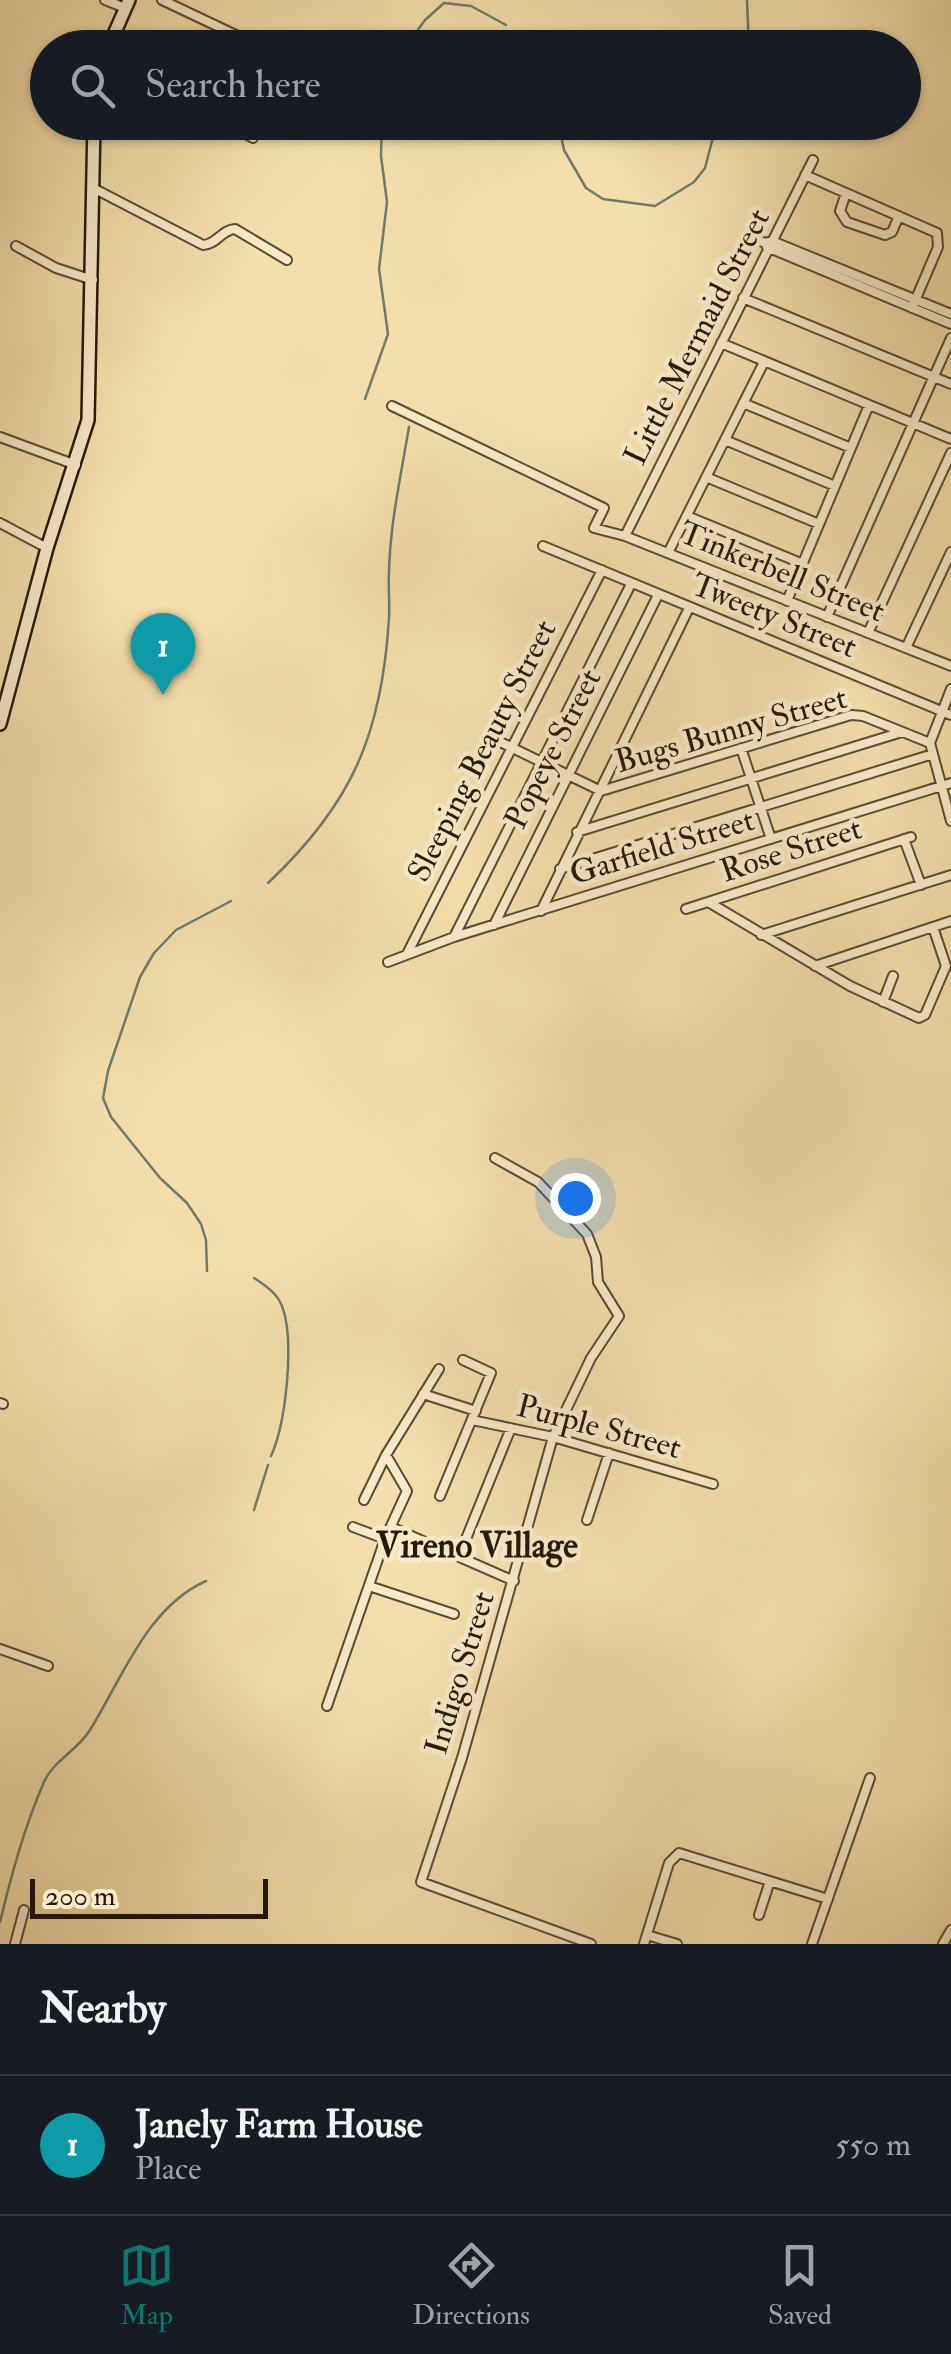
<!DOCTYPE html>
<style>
:root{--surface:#171b24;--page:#20242c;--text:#f1f3f6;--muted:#9ea1a6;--line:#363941;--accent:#0f766e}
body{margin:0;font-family:"IM FELL Double Pica",serif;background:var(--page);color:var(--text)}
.scale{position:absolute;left:30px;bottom:25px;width:238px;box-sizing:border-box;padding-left:10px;border:5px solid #26190b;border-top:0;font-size:28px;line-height:35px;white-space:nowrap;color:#26190b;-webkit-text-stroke:8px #f8eac9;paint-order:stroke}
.you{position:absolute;left:575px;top:1198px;width:35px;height:35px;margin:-25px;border:8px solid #fff;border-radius:50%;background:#1a73e8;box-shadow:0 0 0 15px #1a73e833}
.badge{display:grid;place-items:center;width:65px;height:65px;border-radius:50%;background:var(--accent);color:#fff;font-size:32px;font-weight:700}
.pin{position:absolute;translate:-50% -82px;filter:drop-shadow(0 2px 5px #0008)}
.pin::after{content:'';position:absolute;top:52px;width:35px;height:30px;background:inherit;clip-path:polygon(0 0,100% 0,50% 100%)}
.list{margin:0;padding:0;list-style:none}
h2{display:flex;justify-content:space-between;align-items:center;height:130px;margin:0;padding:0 40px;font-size:42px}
h2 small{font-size:32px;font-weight:400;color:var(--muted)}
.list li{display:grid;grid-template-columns:65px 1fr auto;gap:30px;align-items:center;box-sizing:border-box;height:140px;padding:0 40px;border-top:2px solid var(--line)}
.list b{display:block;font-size:38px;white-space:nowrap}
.list p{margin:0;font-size:32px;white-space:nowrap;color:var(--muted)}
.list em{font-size:32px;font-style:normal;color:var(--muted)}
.icon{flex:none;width:55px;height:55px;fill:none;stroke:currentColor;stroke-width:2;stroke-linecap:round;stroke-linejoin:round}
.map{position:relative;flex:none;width:951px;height:1944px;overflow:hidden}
.search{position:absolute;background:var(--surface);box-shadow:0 2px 8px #0004;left:30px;right:30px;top:30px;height:110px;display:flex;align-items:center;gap:25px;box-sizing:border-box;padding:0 35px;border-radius:55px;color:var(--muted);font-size:38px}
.sheet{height:270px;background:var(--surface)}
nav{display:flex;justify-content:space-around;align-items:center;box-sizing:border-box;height:140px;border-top:2px solid var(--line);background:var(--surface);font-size:28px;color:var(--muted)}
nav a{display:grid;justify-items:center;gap:5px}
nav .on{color:var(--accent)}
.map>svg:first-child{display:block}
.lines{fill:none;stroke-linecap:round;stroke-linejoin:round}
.stream{stroke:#6d7b6c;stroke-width:2.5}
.street-casing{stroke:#5a4a33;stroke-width:12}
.secondary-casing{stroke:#26190b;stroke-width:16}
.street{stroke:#f8eac9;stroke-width:8}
.secondary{stroke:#f8eac9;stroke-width:11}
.labels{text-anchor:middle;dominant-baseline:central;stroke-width:9;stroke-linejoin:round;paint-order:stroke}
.street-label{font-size:32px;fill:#26190b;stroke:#f8eac9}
.neighbourhood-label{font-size:35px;font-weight:bold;fill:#26190b;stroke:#f8eac9}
</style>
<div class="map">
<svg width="951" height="1944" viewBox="0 0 951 1944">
<rect width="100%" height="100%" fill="#f4dfac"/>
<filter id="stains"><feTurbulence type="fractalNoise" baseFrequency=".002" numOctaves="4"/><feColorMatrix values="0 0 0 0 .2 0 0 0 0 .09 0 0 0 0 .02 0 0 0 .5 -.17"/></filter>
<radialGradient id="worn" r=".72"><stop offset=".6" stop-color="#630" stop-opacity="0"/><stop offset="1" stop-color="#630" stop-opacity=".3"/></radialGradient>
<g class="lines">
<!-- stream -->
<path class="stream" d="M 747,0 L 749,48
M 541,46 L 544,48
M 405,48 L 425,20 L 444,3 L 471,6 L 506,25
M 558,122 L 564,150 L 586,188 L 603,199 L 655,206 L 694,182 L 705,168 L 717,122
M 365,399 L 388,334 L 379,269 L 387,202 L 381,156 L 382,122
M 268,883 C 352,804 382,734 389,618 C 390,603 388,588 389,572 C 390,524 401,475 409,427
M 207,1271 L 206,1240 L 201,1224 L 187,1203 L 160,1178 L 111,1117 L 103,1098 L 108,1071 L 140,977 L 154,953 L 176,930 L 231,901
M 254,1278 C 266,1286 277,1293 282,1306 C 295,1340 286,1423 271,1456
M 254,1510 L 268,1465
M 0,1922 C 12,1873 24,1828 44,1782 C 54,1760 77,1751 90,1730 C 122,1679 147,1607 206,1581"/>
<defs>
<path id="street" d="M 105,0 L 125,8
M 162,0 L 240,37
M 223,122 L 253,138
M 805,175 L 937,233 L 938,247 L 912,308
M 93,188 L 203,245 C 216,245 221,230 235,229 L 287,260
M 846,193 L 840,211 L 847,222 L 885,235 L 892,232 L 899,216
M 748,236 L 765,243 L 772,241 L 951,314
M 16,246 L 56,268 L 93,280
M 767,247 L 951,324
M 743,298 L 951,384
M 721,343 L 951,439
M 743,403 L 851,448
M 392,406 L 604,508 L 594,528 L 625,536 L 951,666
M 0,437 L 76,465
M 725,440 L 835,486
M 706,477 L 819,524
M 687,516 L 803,564
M 0,523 L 47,548
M 625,536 L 813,160
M 543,546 L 951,715
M 668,553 L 764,362
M 787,601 L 869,405
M 827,617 L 951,338
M 868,633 L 951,453
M 906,648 L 951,552
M 492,738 L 601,791 L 851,715 L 863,716 L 930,743
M 930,743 L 951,821
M 930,743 L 951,689
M 741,748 L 771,839
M 577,832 L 902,732
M 904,839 L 921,885
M 560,869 L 933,754
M 710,903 L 850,986 L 919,1018 L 925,1015 L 946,966 L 933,927
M 686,909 L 911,837
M 541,911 L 689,608
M 494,925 L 658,595
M 761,935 L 951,875
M 454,937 L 631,584
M 407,954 L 602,570
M 388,962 L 454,937 L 951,783
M 815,966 L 951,921
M 883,1002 L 893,976
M 495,1158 L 538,1182 L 587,1234 L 596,1257 L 598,1282 L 619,1316 L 591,1358 L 553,1437 L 462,1758 L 421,1882 L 591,1944
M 423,1394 L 476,1411
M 0,1403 L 3,1404
M 472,1420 L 553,1437 L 713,1484
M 440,1496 L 491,1373 L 463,1360
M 364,1500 L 386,1455 L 439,1369
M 587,1520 L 609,1453
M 353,1527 L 385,1539
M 391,1527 L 514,1581
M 459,1556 L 511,1428
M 369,1586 L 454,1614
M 0,1649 L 48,1666
M 327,1706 L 385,1539 L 407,1491 L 386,1455
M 759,1915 L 770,1881
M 647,1935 L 677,1944
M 15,1944 L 24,1910
M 644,1944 L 669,1863 L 679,1853 L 828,1899
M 812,1944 L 870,1778
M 943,1944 L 951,1930"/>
<path id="secondary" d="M 108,48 L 129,0
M 0,724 L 47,548 L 88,420 L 94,122"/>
</defs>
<!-- street casing -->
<use href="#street" class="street-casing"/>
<!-- secondary casing -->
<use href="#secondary" class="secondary-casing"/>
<!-- street -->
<use href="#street" class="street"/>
<!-- secondary -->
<use href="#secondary" class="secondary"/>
</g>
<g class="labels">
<!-- street labels -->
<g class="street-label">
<text transform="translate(697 337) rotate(-63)">Little Mermaid Street</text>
<text transform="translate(782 572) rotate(22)">Tinkerbell Street</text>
<text transform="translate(774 616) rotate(22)">Tweety Street</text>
<text transform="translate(731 730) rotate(-16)">Bugs Bunny Street</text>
<text transform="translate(553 749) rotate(-63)">Popeye Street</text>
<text transform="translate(482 751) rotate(-63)">Sleeping Beauty Street</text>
<text transform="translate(662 847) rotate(-17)">Garfield Street</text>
<text transform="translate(791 850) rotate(-18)">Rose Street</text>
<text transform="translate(599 1427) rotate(15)">Purple Street</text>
<text transform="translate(460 1673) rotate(-73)">Indigo Street</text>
</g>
<!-- neighbourhood labels -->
<g class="neighbourhood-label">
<text x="477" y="1546">Vireno Village</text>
</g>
</g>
<rect width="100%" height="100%" filter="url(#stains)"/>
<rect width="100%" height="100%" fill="url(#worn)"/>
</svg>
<div class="scale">200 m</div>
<div class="you"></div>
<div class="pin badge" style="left:163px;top:695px;background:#0f9aa8">1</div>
<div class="search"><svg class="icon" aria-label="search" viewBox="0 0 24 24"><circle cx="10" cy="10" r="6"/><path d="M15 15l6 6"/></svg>Search here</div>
</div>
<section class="sheet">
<h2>Nearby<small></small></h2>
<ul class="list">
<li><span class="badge" style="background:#0f9aa8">1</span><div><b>Janely Farm House</b><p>Place</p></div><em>550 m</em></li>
</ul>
</section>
<nav>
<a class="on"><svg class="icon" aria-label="map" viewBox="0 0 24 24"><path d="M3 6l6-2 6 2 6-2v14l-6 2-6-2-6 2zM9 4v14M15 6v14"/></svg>Map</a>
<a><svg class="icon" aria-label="directions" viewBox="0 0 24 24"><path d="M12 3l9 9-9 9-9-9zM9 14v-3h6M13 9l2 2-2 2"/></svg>Directions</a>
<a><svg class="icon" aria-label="saved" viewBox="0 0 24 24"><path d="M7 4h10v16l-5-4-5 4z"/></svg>Saved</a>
</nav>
